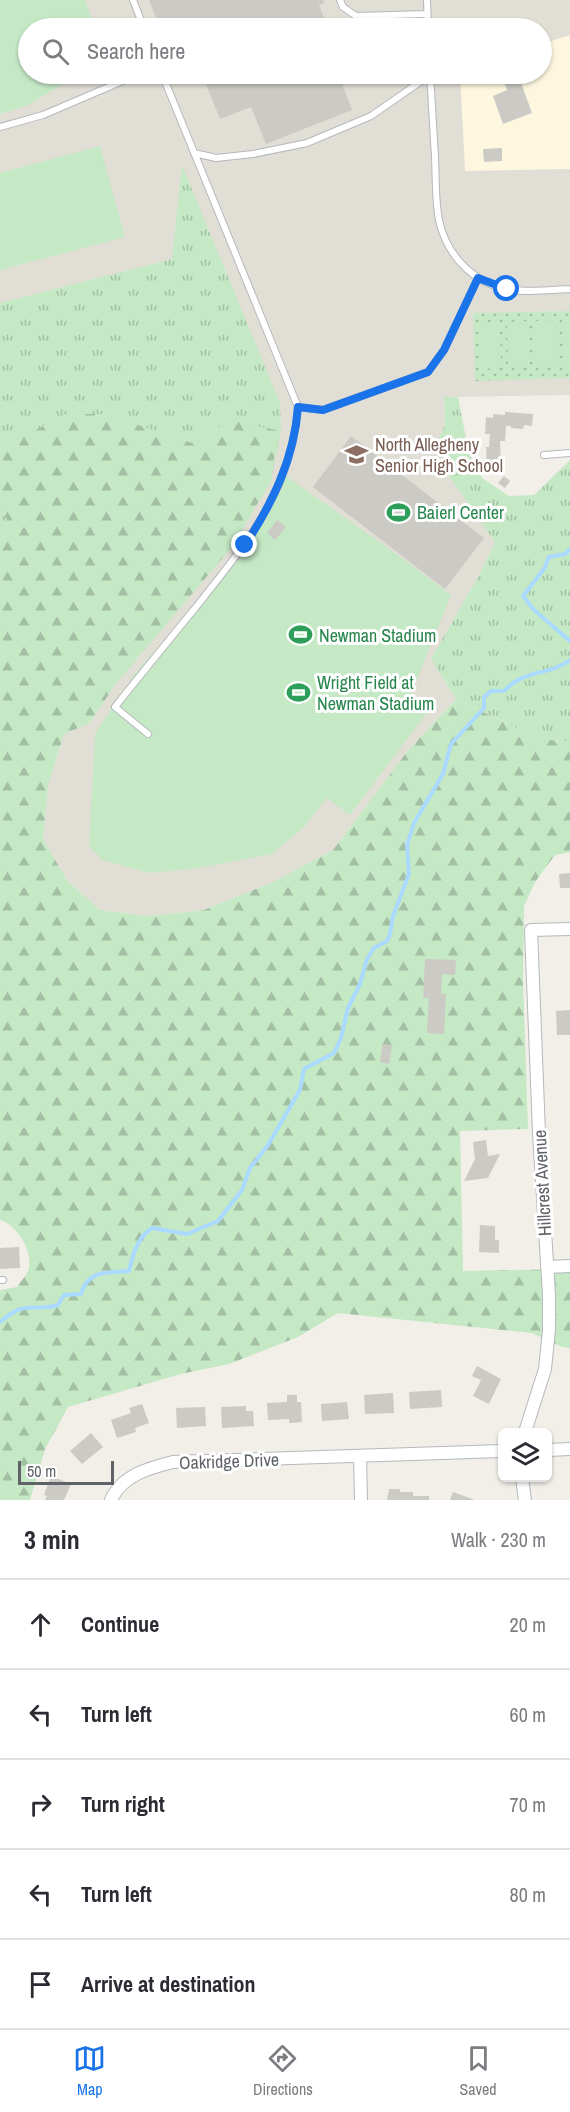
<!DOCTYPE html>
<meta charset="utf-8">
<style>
:root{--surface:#fff;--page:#f7f7f7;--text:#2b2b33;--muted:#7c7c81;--line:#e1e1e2;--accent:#1a73e8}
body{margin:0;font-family:"Archivo Narrow",sans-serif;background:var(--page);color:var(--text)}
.controls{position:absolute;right:18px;bottom:18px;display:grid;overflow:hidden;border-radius:9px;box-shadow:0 2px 4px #0004}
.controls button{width:54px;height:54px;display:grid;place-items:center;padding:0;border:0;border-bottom:2px solid var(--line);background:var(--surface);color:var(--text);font:30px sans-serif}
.scale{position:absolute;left:18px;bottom:15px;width:96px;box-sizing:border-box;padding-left:6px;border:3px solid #5f6368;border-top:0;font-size:16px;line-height:21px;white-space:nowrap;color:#5f6368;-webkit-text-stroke:4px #fff;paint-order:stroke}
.stop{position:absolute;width:18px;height:18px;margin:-14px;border:4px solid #1a73e8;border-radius:50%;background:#fff}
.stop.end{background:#1a73e8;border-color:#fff;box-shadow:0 2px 6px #0008}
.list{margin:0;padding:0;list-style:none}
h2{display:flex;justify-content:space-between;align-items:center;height:78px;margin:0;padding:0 24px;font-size:26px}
h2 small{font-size:20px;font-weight:400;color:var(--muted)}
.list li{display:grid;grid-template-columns:39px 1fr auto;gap:18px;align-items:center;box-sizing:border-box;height:90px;padding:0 24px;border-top:2px solid var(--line)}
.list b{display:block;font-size:22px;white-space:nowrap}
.list em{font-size:20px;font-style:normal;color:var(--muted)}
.icon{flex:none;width:33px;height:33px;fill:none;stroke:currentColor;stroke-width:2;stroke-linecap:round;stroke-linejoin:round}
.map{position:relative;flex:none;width:570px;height:1500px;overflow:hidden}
.search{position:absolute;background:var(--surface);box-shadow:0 2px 4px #0004;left:18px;right:18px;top:18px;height:66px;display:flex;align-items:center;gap:15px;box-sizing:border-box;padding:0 21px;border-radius:33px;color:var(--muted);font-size:22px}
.sheet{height:528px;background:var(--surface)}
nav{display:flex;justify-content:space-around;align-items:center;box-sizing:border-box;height:84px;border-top:2px solid var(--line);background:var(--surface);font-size:16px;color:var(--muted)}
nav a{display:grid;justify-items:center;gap:3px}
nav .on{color:var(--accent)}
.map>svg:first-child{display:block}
.commercial{fill:#fef7e0}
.education{fill:#e1ded6}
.grass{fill:url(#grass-tufts)}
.forest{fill:url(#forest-firs)}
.park{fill:url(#park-dots)}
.pitch{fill:#c5e8c5}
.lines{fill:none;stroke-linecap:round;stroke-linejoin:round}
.stream{stroke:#aadaff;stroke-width:4}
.building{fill:#cccac5}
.lane-casing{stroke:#b5b8bc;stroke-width:8}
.street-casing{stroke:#b5b8bc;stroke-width:14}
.lane{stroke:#fff;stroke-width:6}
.street{stroke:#fff;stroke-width:12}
.route{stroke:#1a73e8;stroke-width:8}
.labels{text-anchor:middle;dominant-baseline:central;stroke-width:6;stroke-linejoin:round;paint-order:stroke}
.education-label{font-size:18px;fill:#785e54;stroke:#fff;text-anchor:start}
.leisure-label{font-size:18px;fill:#27864d;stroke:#fff;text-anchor:start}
.street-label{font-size:18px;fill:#5f6368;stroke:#fff}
</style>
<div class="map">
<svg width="570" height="1500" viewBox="0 0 570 1500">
<defs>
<pattern id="grass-tufts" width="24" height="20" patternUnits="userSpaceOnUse" patternTransform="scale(1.5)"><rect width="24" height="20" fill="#c5e8c5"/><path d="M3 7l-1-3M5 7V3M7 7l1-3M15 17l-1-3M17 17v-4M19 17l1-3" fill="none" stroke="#a3c0a4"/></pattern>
<pattern id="forest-firs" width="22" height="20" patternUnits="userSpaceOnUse" patternTransform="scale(1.5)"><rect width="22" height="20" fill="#c5e8c5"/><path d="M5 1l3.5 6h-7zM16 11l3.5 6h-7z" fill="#a3c0a4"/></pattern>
<pattern id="park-dots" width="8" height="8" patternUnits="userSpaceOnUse" patternTransform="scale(1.5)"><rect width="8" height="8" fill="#c5e8c5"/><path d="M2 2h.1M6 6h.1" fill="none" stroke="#a3c0a4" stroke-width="1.8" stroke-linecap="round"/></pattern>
</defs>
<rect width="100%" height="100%" fill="#f1efe8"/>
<!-- commercial -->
<path class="commercial" d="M 570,35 L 570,169 L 465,171 L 460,74 L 542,74 L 542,44 Z"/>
<!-- education -->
<path class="education" d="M 0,0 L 570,0 L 570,35 L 542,44 L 542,28 L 28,28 L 28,74 L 460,74 L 465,171 L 570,169 L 570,395 L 444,397 L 445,425 L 436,445 L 449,476 L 495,542 L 479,575 L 431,659 L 456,699 L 406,753 L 333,850 L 271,883 L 204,910 L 147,916 L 100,910 L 68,881 L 43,840 L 48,786 L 64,734 L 90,723 L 115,685 L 0,450 Z"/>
<!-- grass -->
<path class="grass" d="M 182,165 L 280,403 L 281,431 L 271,481 L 231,548 L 0,581 L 0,303 L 172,259 Z
M 444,397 L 458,397 L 469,454 L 482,478 L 509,496 L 534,495 L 570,460 L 570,742 L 539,739 L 456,699 L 431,659 L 479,575 L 495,542 L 449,476 L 436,445 L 445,425 Z"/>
<!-- forest -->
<path class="forest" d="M 64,414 L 105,414 L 195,444 L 229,420 L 281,431 L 274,458 L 271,481 L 231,548 L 115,685 L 90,723 L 64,734 L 48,786 L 43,840 L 68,881 L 100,910 L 147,916 L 204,910 L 271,883 L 333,850 L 406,753 L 456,699 L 539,739 L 570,742 L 570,852 L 555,855 L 535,882 L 524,906 L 523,980 L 528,1129 L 460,1131 L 463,1271 L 570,1269 L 570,1348 L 562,1347 L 532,1333 L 338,1313 L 298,1337 L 229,1364 L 181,1374 L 68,1407 L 45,1449 L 30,1500 L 0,1500 L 0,1290 L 17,1287 C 20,1282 26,1276 28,1271 C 35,1254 17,1224 0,1220 L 0,546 L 5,541 L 7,519 L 0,514 L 0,450 Z"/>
<!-- park -->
<path class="park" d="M 570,311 L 570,378 L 475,381 L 473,313 Z"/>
<!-- pitch -->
<path class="pitch" d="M 0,0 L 85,0 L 95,28 L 28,28 L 28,74 L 80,74 L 26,106 L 0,114 Z
M 100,146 L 125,237 L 0,270 L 0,173 Z
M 556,320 L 558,366 L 536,367 L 535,321 Z
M 562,320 L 570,320 L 570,366 L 564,366 Z
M 528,321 L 530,367 L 508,368 L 507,322 Z
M 478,322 L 500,322 L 501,368 L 480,369 Z
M 283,474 L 402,558 L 451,595 L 411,694 L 429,710 L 350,815 L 327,798 L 303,828 L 272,854 L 199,868 L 150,873 L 102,860 L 89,846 L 95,734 L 133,676 L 245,545 Z"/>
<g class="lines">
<!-- stream -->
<path class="stream" d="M 570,549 L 565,554 L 549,557 L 544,569 L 523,596 L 534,610 L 570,641
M 0,1322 C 7,1316 16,1309 25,1308 C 39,1306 42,1310 58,1305 L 64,1295 L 81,1294 C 88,1269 108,1273 129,1271 C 133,1254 137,1238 152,1228 L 187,1234 L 218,1221 L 242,1190 L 250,1168 L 268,1145 L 300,1090 L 304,1069 L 334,1053 L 341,1038 L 348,1008 L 360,984 L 367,959 L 374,948 L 387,941 L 390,934 L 393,916 L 409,874 L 407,845 L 414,823 L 443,774 L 451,744 L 484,708 L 484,697 L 491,691 L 504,691 C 524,669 548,676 570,660"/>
</g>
<!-- building -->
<path class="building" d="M 149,0 L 323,0 L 324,3 L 319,5 L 328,28 L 160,28 Z
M 202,74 L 346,74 L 347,76 L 340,78 L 352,110 L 266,144 L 251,107 L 220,119 Z
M 501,74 L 518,74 L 532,113 L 503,124 L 493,96 L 507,90 Z
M 502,148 L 502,161 L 484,162 L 483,149 Z
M 505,412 L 533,414 L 532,426 L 524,425 L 523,429 L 511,428 L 511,426 L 506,426 L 505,441 L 500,441 L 501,468 L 487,467 L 486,447 L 489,447 L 490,434 L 485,434 L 486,417 L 493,418 L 493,414 L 505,415 Z
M 351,436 L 484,538 L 445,589 L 313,487 Z
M 504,476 L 510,481 L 505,488 L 498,483 Z
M 277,520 L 286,527 L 275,540 L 267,533 Z
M 570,873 L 570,888 L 560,888 L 559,874 Z
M 425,959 L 456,960 L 455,975 L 442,974 L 441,994 L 446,994 L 444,1034 L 427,1033 L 429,998 L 423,998 Z
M 570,1010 L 570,1035 L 557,1035 L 556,1011 Z
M 383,1044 L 392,1045 L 389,1064 L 380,1062 Z
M 486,1140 L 488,1156 L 500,1154 L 488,1178 L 464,1181 L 475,1159 L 473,1142 Z
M 480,1225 L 495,1226 L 495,1240 L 499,1240 L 499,1253 L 479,1252 Z
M 19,1247 L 20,1268 L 0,1269 L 0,1248 Z
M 477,1366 L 501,1379 L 489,1404 L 473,1396 L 481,1380 L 472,1376 Z
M 441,1390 L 442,1407 L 410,1409 L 409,1392 Z
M 393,1393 L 394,1413 L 365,1414 L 364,1395 Z
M 287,1395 L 297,1395 L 297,1402 L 301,1402 L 302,1422 L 289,1423 L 289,1419 L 268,1420 L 267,1403 L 287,1402 Z
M 347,1402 L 349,1419 L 322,1421 L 321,1404 Z
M 142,1404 L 149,1423 L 135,1428 L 136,1432 L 117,1438 L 111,1420 L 131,1413 L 129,1408 Z
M 246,1406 L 246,1411 L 253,1411 L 254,1426 L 222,1428 L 221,1407 Z
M 205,1407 L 206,1426 L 177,1428 L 176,1408 Z
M 91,1433 L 103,1447 L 82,1464 L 70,1451 Z
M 51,1476 L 71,1484 L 64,1500 L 45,1500 L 47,1496 L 44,1495 Z
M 389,1489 L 400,1489 L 400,1492 L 413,1492 L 413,1496 L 429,1496 L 429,1500 L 387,1500 Z
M 453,1492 L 475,1500 L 450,1500 Z"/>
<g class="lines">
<defs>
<path id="lane" d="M 133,0 L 144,28
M 340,0 L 343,7 L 356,16 L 427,14
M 427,0 L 428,28
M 162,74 L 298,407 L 323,410 L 428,372 L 444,350 L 478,278
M 430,74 C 432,101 433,129 435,156 C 436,177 435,200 439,220 C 446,254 472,282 506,289 C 526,293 549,290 570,289
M 0,127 L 43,115 L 139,74
M 194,153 L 216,158 L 253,154 L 307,143 L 371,116 L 430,75
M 544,455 L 570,453
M 148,734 L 115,707 C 142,673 169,640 196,607 C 246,544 292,490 298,407
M 0,1280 L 3,1280"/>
<path id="street" d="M 547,1267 L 570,1266
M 525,1432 L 545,1369 L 549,1330 L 549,1295 L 539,1133 L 531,930 L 570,929
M 548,1450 L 570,1449
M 360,1456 L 361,1500
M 522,1478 L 525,1500
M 111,1500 C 122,1475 149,1468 173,1462 L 502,1451"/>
</defs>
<!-- lane casing -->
<use href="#lane" class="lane-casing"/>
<!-- street casing -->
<use href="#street" class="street-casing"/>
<!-- lane -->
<use href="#lane" class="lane"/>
<!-- street -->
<use href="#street" class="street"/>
</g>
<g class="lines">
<!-- route -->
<path class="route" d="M 245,545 C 273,502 294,459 298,407 L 323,410 L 428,372 L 444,350 L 478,278 L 507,289"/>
</g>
<!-- icons -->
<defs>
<symbol id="school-bare" viewBox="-9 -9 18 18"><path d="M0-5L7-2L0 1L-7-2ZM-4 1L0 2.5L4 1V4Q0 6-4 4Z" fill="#8d6e63" stroke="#fff" stroke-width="2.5" paint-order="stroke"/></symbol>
<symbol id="stadium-bare" viewBox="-9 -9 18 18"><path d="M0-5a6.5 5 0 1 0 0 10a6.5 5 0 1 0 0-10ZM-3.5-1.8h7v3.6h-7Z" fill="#2e9e5b" stroke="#fff" stroke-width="2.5" paint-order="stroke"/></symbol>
</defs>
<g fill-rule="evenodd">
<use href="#school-bare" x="340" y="438" width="33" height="33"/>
<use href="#stadium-bare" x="382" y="496" width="33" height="33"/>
<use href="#stadium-bare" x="284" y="618" width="33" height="33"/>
<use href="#stadium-bare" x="282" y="676" width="33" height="33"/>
</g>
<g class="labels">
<!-- education labels -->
<g class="education-label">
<text x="375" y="444">North Allegheny<tspan x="375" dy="21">Senior High School</tspan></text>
</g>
<!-- leisure labels -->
<g class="leisure-label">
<text x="417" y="512">Baierl Center</text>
<text x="319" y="635">Newman Stadium</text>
<text x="317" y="682">Wright Field at<tspan x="317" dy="21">Newman Stadium</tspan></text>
</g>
<!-- street labels -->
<g class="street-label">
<text transform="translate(542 1183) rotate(-93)">Hillcrest Avenue</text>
<text transform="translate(229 1461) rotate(-2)">Oakridge Drive</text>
</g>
</g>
</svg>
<div class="controls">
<button><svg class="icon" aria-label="layers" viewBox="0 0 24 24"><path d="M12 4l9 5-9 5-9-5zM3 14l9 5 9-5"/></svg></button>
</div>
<div class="scale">50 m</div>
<div class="stop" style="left:507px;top:289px"></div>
<div class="stop end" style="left:245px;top:545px"></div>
<div class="search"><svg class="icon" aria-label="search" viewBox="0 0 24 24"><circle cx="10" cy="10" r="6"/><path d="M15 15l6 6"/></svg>Search here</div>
</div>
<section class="sheet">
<h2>3 min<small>Walk · 230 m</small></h2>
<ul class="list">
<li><svg class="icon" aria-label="ahead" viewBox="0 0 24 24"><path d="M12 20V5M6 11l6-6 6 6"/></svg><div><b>Continue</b></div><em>20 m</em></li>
<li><svg class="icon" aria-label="left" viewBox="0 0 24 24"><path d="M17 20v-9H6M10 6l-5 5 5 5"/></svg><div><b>Turn left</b></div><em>60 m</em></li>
<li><svg class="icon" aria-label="right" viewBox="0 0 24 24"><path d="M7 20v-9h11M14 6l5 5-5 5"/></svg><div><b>Turn right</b></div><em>70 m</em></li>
<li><svg class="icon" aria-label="left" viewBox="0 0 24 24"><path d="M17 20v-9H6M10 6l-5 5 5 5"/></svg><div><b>Turn left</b></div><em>80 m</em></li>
<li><svg class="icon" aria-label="arrive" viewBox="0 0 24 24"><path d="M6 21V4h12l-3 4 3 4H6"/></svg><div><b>Arrive at destination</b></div></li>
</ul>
</section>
<nav>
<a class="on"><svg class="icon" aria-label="map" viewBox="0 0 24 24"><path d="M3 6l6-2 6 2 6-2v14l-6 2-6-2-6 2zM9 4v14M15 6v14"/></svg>Map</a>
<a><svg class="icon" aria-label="directions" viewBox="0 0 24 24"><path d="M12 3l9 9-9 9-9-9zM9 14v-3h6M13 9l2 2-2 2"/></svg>Directions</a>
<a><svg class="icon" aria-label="saved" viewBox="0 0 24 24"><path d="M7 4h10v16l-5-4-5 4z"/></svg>Saved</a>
</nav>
